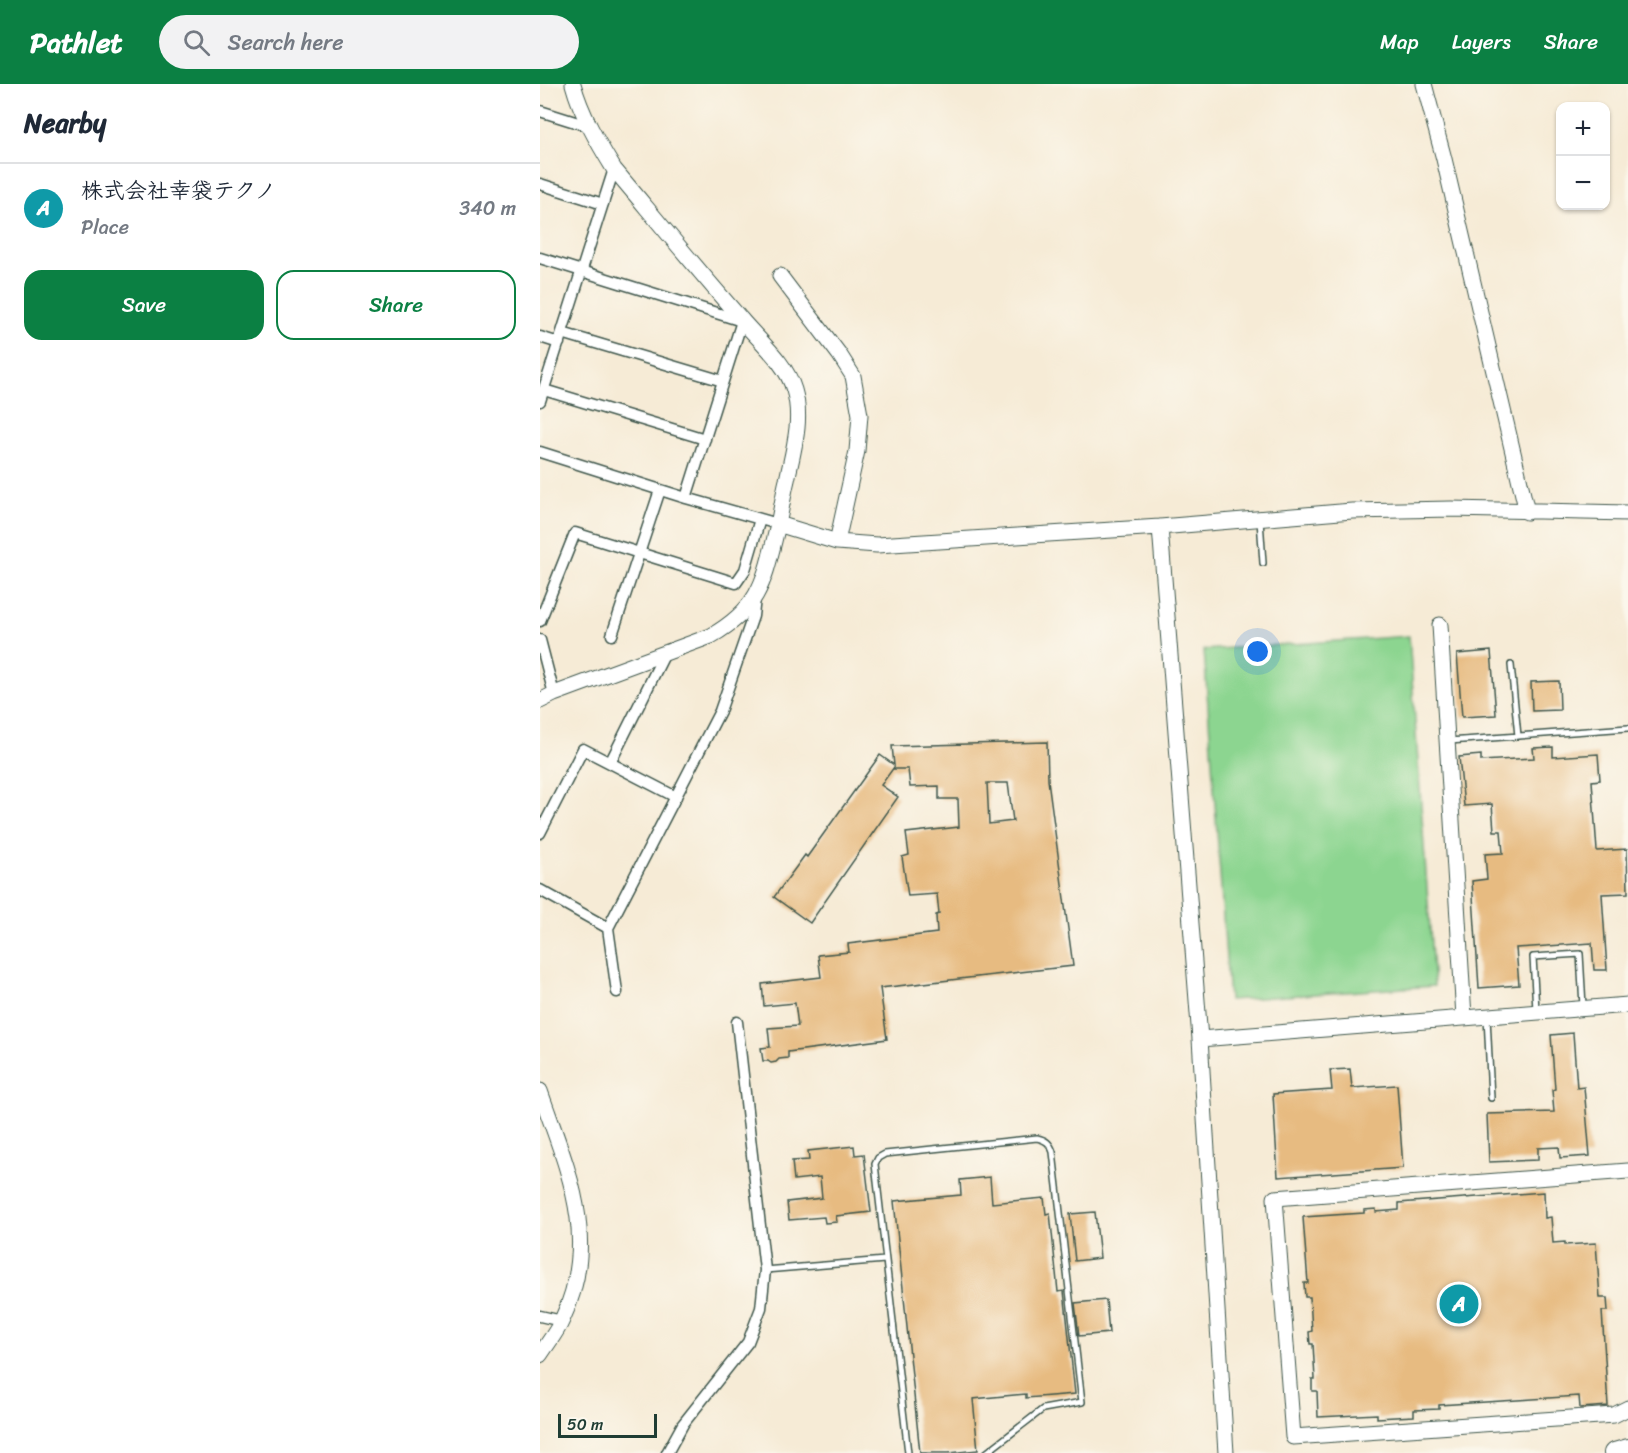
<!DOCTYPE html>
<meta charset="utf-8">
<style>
:root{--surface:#fff;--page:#f2f2f3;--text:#1f2937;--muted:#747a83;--line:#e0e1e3;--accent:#0b8043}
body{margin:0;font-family:Sriracha,"Klee One",sans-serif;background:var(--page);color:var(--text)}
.controls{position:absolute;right:18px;top:18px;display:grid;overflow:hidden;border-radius:12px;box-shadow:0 2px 4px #0004}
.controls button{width:54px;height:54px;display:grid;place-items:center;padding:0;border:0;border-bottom:2px solid var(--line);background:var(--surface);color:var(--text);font:30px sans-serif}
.scale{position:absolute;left:18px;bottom:15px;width:99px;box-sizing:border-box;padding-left:6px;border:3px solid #1f3d34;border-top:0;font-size:16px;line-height:21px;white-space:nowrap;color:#1f3d34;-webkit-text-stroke:4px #fbf7ec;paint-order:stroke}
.you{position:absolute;left:718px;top:568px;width:21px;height:21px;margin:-15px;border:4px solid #fff;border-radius:50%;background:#1a73e8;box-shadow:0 0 0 9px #1a73e833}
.badge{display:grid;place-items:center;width:39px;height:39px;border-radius:50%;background:var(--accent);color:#fff;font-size:20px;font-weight:700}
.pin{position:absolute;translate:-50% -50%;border:3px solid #fff;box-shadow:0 2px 6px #0006}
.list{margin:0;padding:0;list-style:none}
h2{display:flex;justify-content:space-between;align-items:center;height:78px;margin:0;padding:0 24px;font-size:26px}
h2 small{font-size:20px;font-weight:400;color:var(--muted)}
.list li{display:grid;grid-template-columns:39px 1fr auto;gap:18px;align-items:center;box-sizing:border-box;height:90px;padding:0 24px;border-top:2px solid var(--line)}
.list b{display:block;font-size:22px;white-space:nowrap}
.list p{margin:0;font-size:20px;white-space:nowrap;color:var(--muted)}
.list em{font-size:20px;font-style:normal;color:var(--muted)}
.actions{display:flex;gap:12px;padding:18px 24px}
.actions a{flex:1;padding:14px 0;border:2px solid var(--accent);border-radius:18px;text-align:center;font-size:21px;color:var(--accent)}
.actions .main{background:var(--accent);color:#fff}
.icon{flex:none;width:33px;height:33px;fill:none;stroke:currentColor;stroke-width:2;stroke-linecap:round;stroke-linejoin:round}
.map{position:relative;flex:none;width:1088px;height:1369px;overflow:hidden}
header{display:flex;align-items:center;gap:36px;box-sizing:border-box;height:84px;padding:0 30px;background:var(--accent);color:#fff}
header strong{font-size:28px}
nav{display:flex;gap:33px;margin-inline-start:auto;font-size:21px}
.search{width:420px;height:54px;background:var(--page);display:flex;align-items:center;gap:15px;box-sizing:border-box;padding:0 21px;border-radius:33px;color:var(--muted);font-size:22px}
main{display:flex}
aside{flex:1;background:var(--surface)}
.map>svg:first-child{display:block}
.green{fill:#8cd590;stroke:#568962;stroke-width:1.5}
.building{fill:#e7bb81;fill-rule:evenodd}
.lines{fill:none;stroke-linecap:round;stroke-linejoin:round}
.lane-casing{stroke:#3f574c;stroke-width:8}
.street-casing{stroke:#3f574c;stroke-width:13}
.secondary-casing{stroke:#3f574c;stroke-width:17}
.highway-casing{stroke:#3f574c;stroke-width:22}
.lane{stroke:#fff;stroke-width:5}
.street{stroke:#fff;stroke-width:10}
.secondary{stroke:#fff;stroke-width:15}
.highway{stroke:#fff;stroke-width:20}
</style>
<header>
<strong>Pathlet</strong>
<div class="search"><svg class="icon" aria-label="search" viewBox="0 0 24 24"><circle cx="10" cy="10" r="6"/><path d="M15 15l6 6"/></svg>Search here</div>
<nav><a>Map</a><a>Layers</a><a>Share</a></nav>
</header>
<main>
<aside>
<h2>Nearby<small></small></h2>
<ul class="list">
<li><span class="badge" style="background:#0f9aa8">A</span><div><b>株式会社幸袋テクノ</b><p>Place</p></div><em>340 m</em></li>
</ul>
<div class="actions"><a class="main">Save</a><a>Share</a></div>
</aside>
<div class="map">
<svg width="1088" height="1369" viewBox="0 0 1088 1369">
<rect width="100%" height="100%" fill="#fbf7ec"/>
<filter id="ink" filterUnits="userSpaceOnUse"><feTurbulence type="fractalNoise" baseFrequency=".0167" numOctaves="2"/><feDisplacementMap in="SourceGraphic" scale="12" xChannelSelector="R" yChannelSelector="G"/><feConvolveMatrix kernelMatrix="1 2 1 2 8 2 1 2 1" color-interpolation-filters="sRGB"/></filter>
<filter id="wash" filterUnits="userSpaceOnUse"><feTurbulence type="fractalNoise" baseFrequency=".008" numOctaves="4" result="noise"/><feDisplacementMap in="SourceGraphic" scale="24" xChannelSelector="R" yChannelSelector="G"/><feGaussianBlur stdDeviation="1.35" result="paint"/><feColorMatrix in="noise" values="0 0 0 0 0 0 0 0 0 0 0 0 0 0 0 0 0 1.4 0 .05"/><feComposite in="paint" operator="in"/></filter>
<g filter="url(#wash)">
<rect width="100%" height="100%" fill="#f6ebd6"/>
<!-- green -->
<path class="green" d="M 869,552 L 894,902 L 689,916 L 664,566 Z"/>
<g id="blocks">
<!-- building -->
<path class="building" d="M 951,567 L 956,631 L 922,633 L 917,570 Z
M 1019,597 L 1020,626 L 992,627 L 991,598 Z
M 507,658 L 508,696 L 533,882 L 340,904 L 347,955 L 248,968 L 248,974 L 239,975 L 236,978 L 231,979 L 228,977 L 223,977 L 221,964 L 230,963 L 228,944 L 258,942 L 255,919 L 224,922 L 222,900 L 281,893 L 278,871 L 309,868 L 308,860 L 397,849 L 396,831 L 399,830 L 397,810 L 368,812 L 362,773 L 369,771 L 366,749 L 419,743 L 418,715 L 399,715 L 399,702 L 370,703 L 368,685 L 354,685 L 354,683 L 341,701 L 358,713 L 270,839 L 234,813 L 265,771 L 267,773 L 340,671 L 354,681 L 352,662 ZM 447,699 L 468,699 L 473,737 L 449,740 Z
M 1013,663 L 1013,673 L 1058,670 L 1060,696 L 1052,697 L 1057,767 L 1087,765 L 1088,809 L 1062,810 L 1067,886 L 1054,886 L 1052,859 L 976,864 L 979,901 L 939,904 L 932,797 L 947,795 L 945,770 L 963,769 L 961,747 L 954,747 L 952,720 L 924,722 L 919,673 L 941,671 L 941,677 L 994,674 L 993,664 Z
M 1033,949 L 1037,1004 L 1044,1003 L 1050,1072 L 1020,1074 L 1019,1063 L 998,1064 L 998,1076 L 949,1078 L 947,1030 L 1014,1028 L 1012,1006 L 1015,1005 L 1011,951 Z
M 810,985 L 812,1004 L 857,1001 L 863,1084 L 738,1093 L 733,1010 L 792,1006 L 790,986 Z
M 314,1062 L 315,1071 L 324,1070 L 331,1128 L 296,1132 L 297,1138 L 285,1139 L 284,1133 L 249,1136 L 247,1118 L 282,1114 L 280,1093 L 254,1096 L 252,1077 L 269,1076 L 268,1067 Z
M 450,1093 L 452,1119 L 504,1114 L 506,1130 L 510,1129 L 518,1208 L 524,1207 L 535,1310 L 486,1314 L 486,1310 L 433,1315 L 438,1366 L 409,1369 L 380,1369 L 354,1117 L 421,1111 L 420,1096 Z
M 1004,1108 L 1005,1134 L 1011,1133 L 1013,1159 L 1025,1158 L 1025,1161 L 1056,1159 L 1060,1214 L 1067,1214 L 1068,1227 L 1062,1227 L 1068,1322 L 1040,1324 L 1039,1312 L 899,1321 L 899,1325 L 874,1326 L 874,1332 L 837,1334 L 837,1330 L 778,1333 L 777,1307 L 772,1307 L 772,1295 L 775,1295 L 773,1260 L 770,1260 L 769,1248 L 772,1247 L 770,1213 L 765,1213 L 764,1199 L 768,1199 L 763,1133 L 824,1129 L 824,1126 L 836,1125 L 836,1128 L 859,1126 L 859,1119 Z
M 555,1128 L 560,1174 L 535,1177 L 530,1130 Z
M 566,1216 L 569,1249 L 539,1252 L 535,1219 Z"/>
</g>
</g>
<g filter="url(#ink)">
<use href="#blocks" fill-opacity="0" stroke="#3f574c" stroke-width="1.5"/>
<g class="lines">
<defs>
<path id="lane" d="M 720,436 L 723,479
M 971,581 L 978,652
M 909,657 L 1088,644
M 996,926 L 993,873 L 1040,870 L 1043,922
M 947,933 L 951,1014
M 225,1186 L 345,1176
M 368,1369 L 335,1080 L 338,1074 L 345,1070 L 497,1054 C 506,1056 510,1059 513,1068 L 542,1318 L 503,1325 L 446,1369"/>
<path id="street" d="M 0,27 L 51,43
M 0,100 L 63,120
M 0,174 L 202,237 L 146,414
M 22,249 L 183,297
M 0,253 L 19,259
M 4,306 L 165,355
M 0,317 L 74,85
M 0,368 L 146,414 L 238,440
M 0,537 L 35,449 L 196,499 L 205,486 L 220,435
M 72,551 L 120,406
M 0,556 L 14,610
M 70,679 L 125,569
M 0,749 L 43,665 L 136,713
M 0,806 L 68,844 L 180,627 L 213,532 L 215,514
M 68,844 L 77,908
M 0,1232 L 22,1237
M 127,1369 L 143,1340 L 208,1258 L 221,1224 L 225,1186 L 197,938"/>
<path id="secondary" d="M 884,0 L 904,75 L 987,428
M 240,192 L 299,270 L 313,292 L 320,331 L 317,367 L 297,458
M 238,440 L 297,458 L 337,461 L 620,443 L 812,427 L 911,425 L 1088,429
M 620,443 L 660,955 L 686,1369
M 900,541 L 924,933
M 0,617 L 14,610 L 171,552 C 221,523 224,497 237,445 C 241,428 243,412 247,396 C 253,367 263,336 254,306 C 246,278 218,256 200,234 C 157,185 116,135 74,85 C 58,59 41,30 33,0
M 660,955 L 1088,921
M 0,1007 C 27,1085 61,1154 22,1236 C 17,1248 7,1260 0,1271
M 1088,1087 L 735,1114 L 753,1353 L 1074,1331 L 1088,1324"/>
<path id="highway" d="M 1074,1369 L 1088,1365"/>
</defs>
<!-- lane casing -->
<use href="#lane" class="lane-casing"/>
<!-- street casing -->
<use href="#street" class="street-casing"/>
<!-- secondary casing -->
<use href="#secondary" class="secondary-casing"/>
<!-- highway casing -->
<use href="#highway" class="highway-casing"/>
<!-- lane -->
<use href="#lane" class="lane"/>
<!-- street -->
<use href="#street" class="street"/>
<!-- secondary -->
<use href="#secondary" class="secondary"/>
<!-- highway -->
<use href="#highway" class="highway"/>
</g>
</g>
</svg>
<div class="controls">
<button>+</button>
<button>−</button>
</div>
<div class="scale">50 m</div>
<div class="you"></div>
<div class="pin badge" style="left:919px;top:1220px;background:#0f9aa8">A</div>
</div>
</main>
